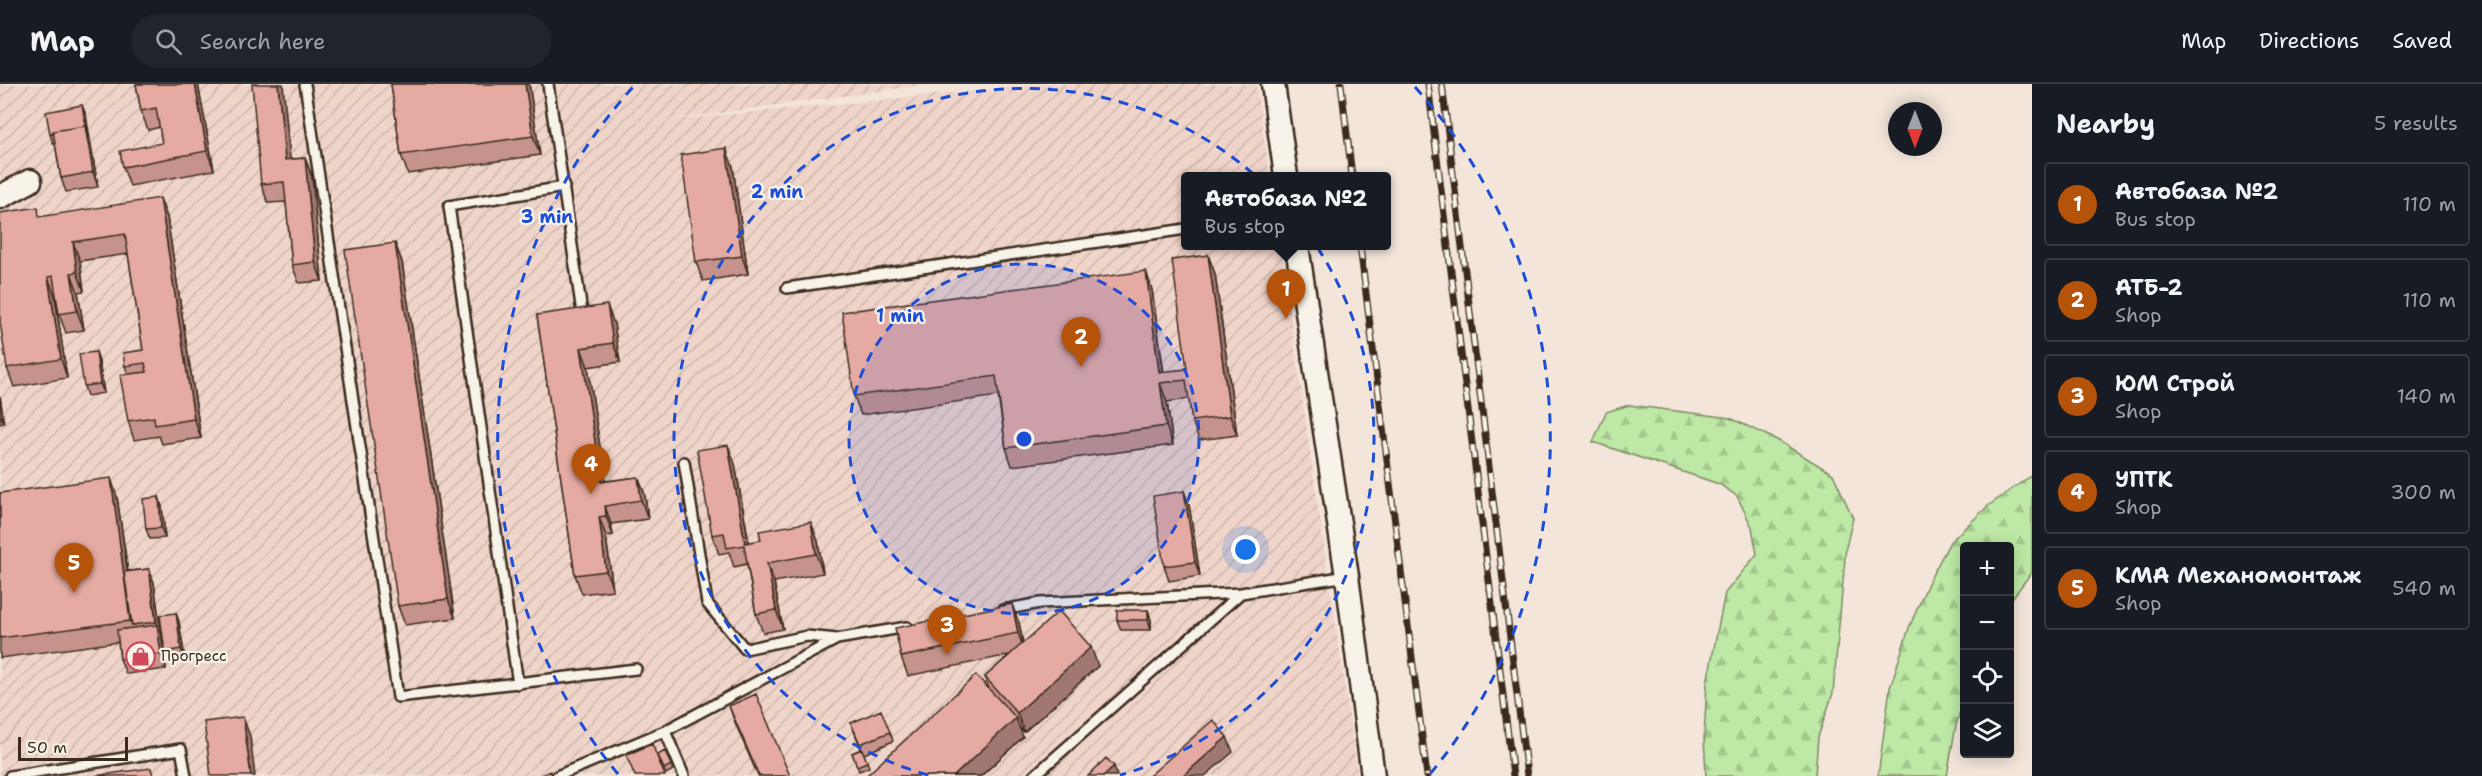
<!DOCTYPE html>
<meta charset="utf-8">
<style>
:root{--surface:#171b24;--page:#20242c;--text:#f1f3f6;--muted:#9ea1a6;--line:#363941;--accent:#b45309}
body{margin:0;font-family:"Shantell Sans",sans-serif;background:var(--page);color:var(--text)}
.controls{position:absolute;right:18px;bottom:18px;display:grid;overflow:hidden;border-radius:6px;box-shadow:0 3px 15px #0003}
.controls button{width:54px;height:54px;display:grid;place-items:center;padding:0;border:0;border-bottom:2px solid var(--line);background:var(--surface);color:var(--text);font:30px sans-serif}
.compass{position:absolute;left:1888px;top:18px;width:54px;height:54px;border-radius:50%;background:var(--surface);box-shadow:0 3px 15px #0003;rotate:180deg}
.scale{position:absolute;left:18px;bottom:15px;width:110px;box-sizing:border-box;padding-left:6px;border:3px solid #3b2a1e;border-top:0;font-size:16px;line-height:21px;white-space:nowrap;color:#3b2a1e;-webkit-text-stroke:4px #f7f3e8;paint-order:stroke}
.you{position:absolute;left:1246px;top:466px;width:21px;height:21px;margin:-15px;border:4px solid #fff;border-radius:50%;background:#1a73e8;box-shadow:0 0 0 9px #1a73e833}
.badge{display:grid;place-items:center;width:39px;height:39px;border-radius:50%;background:var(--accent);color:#fff;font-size:20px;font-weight:700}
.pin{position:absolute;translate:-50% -50px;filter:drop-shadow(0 2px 3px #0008)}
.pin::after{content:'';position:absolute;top:32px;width:21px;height:18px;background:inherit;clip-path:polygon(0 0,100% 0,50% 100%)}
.popup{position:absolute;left:1181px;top:88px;width:210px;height:78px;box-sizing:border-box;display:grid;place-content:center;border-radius:6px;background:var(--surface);filter:drop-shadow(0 2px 4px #0005);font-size:20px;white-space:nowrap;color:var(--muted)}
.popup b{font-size:22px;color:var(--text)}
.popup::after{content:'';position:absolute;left:50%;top:100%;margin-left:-12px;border:12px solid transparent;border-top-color:var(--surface)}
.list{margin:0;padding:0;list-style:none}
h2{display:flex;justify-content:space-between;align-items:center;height:78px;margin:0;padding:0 24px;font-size:26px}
h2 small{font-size:20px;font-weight:400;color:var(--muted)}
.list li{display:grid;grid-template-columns:39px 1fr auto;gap:18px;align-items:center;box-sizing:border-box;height:84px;margin:0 12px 12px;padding:0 12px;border:2px solid var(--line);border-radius:6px}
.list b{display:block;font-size:22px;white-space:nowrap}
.list p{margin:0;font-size:20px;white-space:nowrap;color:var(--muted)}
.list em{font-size:20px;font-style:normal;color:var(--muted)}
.icon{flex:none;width:33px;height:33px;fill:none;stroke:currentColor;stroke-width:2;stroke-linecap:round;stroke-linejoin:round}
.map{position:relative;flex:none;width:2032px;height:692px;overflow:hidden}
header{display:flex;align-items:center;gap:36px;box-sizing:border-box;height:84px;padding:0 30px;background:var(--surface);border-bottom:2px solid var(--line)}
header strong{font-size:28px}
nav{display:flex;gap:33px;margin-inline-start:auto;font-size:21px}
.search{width:420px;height:54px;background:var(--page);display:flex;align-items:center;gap:15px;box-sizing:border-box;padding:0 21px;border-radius:33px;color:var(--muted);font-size:22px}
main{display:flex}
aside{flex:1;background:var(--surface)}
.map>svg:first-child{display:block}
.industrial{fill:url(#industrial-furrows)}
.forest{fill:url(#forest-firs);stroke:#7c8962;stroke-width:1.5}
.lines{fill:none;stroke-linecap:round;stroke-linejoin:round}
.service-casing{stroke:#3b2a1e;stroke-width:14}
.tertiary-casing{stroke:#3b2a1e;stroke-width:27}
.service{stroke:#f7f3e8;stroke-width:9}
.tertiary{stroke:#f7f3e8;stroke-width:22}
.rail-casing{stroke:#3b2a1e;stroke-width:7}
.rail{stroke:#f7f3e8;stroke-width:4.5;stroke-dasharray:14;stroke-linecap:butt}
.wall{fill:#c5938b;stroke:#3b2a1e;stroke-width:1.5}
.shaded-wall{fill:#a07871;stroke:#3b2a1e;stroke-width:1.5}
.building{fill:#e5aba2;stroke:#3b2a1e;stroke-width:1.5}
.ring{fill:none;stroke:#1d4ed8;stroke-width:3;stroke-dasharray:10 8}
.labels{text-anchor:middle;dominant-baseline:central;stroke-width:4.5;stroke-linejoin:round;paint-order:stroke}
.poi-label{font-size:15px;fill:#3b2a1e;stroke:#f7f3e8;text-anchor:start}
.centre{fill:#1d4ed8;stroke:#f7f3e8;stroke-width:3}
.ring-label{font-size:18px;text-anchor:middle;font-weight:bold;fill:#1d4ed8;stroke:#f7f3e8;stroke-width:4.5;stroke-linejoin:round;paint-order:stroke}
</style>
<header>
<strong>Map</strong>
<div class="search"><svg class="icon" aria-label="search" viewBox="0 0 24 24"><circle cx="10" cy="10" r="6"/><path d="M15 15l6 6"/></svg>Search here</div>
<nav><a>Map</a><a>Directions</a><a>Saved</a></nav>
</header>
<main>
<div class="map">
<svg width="2032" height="692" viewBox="0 0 2032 692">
<defs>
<pattern id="industrial-furrows" width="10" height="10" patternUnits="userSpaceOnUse" patternTransform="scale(1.5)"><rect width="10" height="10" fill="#efd4c9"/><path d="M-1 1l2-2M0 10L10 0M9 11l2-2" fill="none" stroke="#ceb6ac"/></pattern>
<pattern id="forest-firs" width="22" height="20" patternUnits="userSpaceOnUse" patternTransform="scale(1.5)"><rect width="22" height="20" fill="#bde8a5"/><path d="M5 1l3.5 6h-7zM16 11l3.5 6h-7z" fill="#a3c78e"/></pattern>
</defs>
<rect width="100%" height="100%" fill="#f3e5da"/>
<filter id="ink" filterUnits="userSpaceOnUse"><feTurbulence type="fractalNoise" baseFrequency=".0167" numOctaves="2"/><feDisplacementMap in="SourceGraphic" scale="12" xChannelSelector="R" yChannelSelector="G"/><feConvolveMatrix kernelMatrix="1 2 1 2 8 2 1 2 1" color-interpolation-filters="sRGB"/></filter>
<g filter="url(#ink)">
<!-- industrial -->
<path class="industrial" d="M 0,0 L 931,0 L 661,37 L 1048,0 L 1256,0 L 1270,92 L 1186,92 L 1186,162 L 1280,162 L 1358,692 L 0,692 Z"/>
<!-- forest -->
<path class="forest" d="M 1629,321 L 1730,334 L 1777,356 L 1833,390 L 1853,434 L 1846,463 L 1833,609 L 1818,653 L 1815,692 L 1706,692 L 1704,653 L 1707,599 L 1725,509 L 1757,470 L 1752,443 L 1737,412 L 1719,400 L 1593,358 L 1606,328 Z
M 2032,391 L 2032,488 L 2010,517 L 2010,463 L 1964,463 L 1964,615 L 1956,641 L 1947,692 L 1878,692 L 1890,604 L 1909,544 L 1929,497 L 1950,458 L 1988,422 Z"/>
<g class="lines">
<defs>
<path id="service" d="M 305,0 L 398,613 L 636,585
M 548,0 L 583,235
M 787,204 L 1186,145
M 684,378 L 707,519 L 745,565 L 807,552 L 837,555
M 1003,526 L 1040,519 L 1241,509 L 1347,492
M 518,600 L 449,122 L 564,103
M 665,647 L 684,692
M 10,692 L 181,665 L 186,692
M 557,692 L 665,647 L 837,555 L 907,543
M 1034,692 L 1241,509"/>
<path id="tertiary" d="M 1273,0 L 1286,92
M 0,113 L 30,97
M 1297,162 L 1347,492 L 1373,692"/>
</defs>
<!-- service casing -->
<use href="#service" class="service-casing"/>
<!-- tertiary casing -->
<use href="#tertiary" class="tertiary-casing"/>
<!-- service -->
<use href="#service" class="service"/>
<!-- tertiary -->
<use href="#tertiary" class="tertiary"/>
<defs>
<path id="rail" d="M 1341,0 L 1352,92
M 1428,0 L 1513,692
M 1442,0 L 1527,692
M 1360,162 L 1427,692"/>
</defs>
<!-- rail casing -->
<use href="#rail" class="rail-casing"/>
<!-- rail -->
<use href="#rail" class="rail"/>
</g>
<!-- wall -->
<path class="wall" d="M 136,0 L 198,0 L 214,86 L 130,102 L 123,83 L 162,59 L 160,43 L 148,46 L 141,27 Z
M 391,0 L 529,0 L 540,71 L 408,90 L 401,71 Z
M 86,31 L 98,103 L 66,108 L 61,94 L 55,59 L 53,59 L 50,50 Z
M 305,74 L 312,93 L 322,197 L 299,199 L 292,181 L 286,118 L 268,119 L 261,100 L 290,75 Z
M 733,83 L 748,190 L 703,197 L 696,178 Z
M 41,132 L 167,133 L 201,354 L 162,360 L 159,352 L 134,356 L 128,337 L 128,290 L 125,282 L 143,266 L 128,170 L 80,177 L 84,207 L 78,208 L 84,246 L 66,249 L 59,230 L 56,212 L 55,212 L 67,294 L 14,303 L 7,284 Z
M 395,159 L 402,178 L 455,534 L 405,541 L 398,522 Z
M 1208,171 L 1215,190 L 1237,351 L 1199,356 L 1192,337 L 1189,315 L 1167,318 L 1173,361 L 1012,382 L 1006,364 L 998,312 L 861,331 L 854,312 L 1146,187 L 1152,206 L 1164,288 L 1187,285 Z
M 537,231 L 614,240 L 620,278 L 588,283 L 605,397 L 638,393 L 645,411 L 648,435 L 611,440 L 613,451 L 606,452 L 613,506 L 582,510 L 575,491 Z
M 96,268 L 99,278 L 104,309 L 87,312 L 84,302 Z
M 0,312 L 4,339 L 0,340 Z
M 735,380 L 749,458 L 818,457 L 823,489 L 774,498 L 783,545 L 763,549 L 756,530 L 747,480 L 734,483 L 729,468 L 719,470 L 712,451 Z
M 1184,407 L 1189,421 L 1200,492 L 1169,497 L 1164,482 Z
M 0,409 L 117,413 L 128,487 L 149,485 L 154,499 L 166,585 L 126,590 L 120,575 L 118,558 L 0,574 Z
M 159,413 L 162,423 L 165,454 L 150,455 L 146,445 Z
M 1148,526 L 1151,536 L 1151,546 L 1121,546 L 1117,536 Z
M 176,529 L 179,538 L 185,575 L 169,577 L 165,568 Z
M 1019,539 L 1023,559 L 1098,582 L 1024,648 L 1019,643 L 1023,653 L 981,692 L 866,692 L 989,605 L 985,593 L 1009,571 L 908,592 L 901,573 Z
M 729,622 L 790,692 L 758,692 L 736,641 Z
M 851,639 L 890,648 L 893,657 L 864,670 L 869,683 L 859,687 L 852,669 L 861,665 Z
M 665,667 L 673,686 L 666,690 L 658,671 Z"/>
<!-- shaded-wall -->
<path class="shaded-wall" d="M 195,0 L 198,0 L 214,86 L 207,67 Z
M 278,0 L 283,0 L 292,95 L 285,76 Z
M 525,0 L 529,0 L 540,71 L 533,52 Z
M 82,21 L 86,31 L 89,53 L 86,43 Z
M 85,42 L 90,57 L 98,103 L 93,88 Z
M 726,64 L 733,83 L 748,190 L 742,172 Z
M 305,74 L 312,93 L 322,197 L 315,178 Z
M 160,114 L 167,133 L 201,354 L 194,335 Z
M 73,158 L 80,177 L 84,207 L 77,188 Z
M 395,159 L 402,178 L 455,534 L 448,515 Z
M 1208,171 L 1215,190 L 1237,351 L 1230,332 Z
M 1146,187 L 1152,206 L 1165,299 L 1159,288 Z
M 71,189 L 78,208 L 84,246 L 77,227 Z
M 48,193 L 55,212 L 67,294 L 61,275 Z
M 607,221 L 614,240 L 620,278 L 613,259 Z
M 581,264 L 588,283 L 608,417 L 601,398 Z
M 96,268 L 99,278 L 104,309 L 100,300 Z
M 1160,299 L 1167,318 L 1173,361 L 1166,342 Z
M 0,312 L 4,339 L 0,330 Z
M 728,361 L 735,380 L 752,478 L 745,459 Z
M 638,393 L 645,411 L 648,435 L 641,416 Z
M 111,394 L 117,413 L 135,541 L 132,541 L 130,537 Z
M 1184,407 L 1189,421 L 1200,492 L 1195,478 Z
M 159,413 L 162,423 L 165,454 L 161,444 Z
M 605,422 L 611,440 L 613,451 L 606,432 Z
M 599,433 L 606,452 L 613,506 L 606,487 Z
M 811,438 L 818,457 L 823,489 L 816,470 Z
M 767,479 L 774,498 L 783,545 L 776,526 Z
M 149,485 L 154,499 L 166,585 L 161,570 Z
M 1012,520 L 1019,539 L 1025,568 L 1018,549 Z
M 1148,526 L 1151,536 L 1151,546 L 1148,536 Z
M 176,529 L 179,538 L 185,575 L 181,565 Z
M 1091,563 L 1098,582 L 1024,648 L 1017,629 Z
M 243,633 L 250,652 L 255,692 L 251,692 Z
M 1016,634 L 1023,653 L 981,692 L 954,692 Z
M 1227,653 L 1233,668 L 1205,692 L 1183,692 Z
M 1114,682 L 1117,692 L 1103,692 Z"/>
<!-- building -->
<path class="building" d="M 136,0 L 195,0 L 207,67 L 123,83 L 120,67 L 162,59 L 156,24 L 141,27 Z
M 252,0 L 278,0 L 285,76 L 305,74 L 315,178 L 292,181 L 284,98 L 261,100 Z
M 391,0 L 525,0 L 533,52 L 401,71 Z
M 82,21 L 86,43 L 85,42 L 53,47 L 54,49 L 50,50 L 46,28 Z
M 85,42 L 93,88 L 61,94 L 53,47 Z
M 726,64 L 742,172 L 696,178 L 681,71 Z
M 160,114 L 194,335 L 155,341 L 154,333 L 128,337 L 120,291 L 147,288 L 145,279 L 125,282 L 123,269 L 143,266 L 125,150 L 73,158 L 77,188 L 71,189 L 77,227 L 59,230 L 53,192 L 48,193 L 61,275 L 7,284 L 0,238 L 0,129 L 38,123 L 39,133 Z
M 395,159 L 448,515 L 398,522 L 345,166 Z
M 1208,171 L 1230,332 L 1192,337 L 1186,296 L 1160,299 L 1166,342 L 1006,364 L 996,292 L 854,312 L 842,228 L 1146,187 L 1159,288 L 1187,285 L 1172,176 Z
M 607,221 L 613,259 L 581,264 L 601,398 L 638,393 L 641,416 L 605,422 L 606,432 L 599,433 L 606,487 L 575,491 L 537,231 Z
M 96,268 L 100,300 L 84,302 L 79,270 Z
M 728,361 L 745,459 L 761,456 L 759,447 L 811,438 L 816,470 L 767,479 L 776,526 L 756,530 L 744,461 L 727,464 L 724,449 L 712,451 L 697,366 Z
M 111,394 L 130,537 L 0,554 L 0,409 Z
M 1184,407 L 1195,478 L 1164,482 L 1153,412 Z
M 159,413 L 161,444 L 146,445 L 143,415 Z
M 149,485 L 156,538 L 132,541 L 124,488 Z
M 1012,520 L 1018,549 L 901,573 L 895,544 Z
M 1117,526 L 1148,526 L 1148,536 L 1117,536 Z
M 1059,527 L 1091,563 L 1017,629 L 985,593 Z
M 176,529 L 181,565 L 165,568 L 160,531 Z
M 157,541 L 161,570 L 120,575 L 117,546 Z
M 976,591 L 1016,634 L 954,692 L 866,692 Z
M 756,610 L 790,692 L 759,692 L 729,622 Z
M 881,626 L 890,648 L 860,660 L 851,639 Z
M 243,633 L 251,692 L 211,692 L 204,638 Z
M 1213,636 L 1227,653 L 1183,692 L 1149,692 Z
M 652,660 L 665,692 L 635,692 L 626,671 Z
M 862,665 L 867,678 L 857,682 L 852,669 Z
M 665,667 L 671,681 L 664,685 L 658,671 Z
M 1106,674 L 1114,682 L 1103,692 L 1088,692 Z
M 151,684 L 153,692 L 94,692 Z
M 550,687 L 553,692 L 539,692 Z"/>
</g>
<!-- distance rings -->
<circle cx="1024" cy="355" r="175" fill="#1d4ed8" fill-opacity=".12"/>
<g class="ring">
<circle cx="1024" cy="355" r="175"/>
<path d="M928 691A350 350 0 1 1 1120 691"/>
<path d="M618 690A526 526 0 0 1 633 3M1415 3A526 526 0 0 1 1430 690"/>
</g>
<!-- icons -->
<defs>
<symbol id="shop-ring" viewBox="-11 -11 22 22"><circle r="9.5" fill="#f7f3e8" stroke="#d1495b" stroke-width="1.5"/><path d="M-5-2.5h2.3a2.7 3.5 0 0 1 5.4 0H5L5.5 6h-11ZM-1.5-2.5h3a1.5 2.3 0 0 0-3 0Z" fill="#d1495b"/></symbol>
</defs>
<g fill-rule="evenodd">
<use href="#shop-ring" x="124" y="556" width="33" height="33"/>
</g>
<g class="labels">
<!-- poi labels -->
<g class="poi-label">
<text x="161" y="572">Прогресс</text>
</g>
</g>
<circle cx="1024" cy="355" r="9" class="centre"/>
<g class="ring-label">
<text x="777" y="114">2 min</text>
<text x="547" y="139">3 min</text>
<text x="900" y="238">1 min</text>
</g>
</svg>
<div class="controls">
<button>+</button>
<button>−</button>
<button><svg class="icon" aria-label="locate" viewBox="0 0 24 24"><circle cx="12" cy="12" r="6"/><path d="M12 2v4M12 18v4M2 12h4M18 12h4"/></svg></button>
<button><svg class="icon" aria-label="layers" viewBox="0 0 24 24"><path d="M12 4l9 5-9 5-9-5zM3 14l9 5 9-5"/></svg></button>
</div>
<svg class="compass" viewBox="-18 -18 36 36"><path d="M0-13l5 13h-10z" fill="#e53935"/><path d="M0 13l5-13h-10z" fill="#9ea1a6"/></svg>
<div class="scale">50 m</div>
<div class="you"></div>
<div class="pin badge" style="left:1286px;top:235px">1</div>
<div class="popup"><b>Автобаза №2</b>Bus stop</div>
<div class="pin badge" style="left:1081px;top:283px">2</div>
<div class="pin badge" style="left:947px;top:571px">3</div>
<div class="pin badge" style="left:591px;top:410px">4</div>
<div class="pin badge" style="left:74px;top:509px">5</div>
</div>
<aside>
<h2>Nearby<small>5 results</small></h2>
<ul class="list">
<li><span class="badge">1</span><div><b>Автобаза №2</b><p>Bus stop</p></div><em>110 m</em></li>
<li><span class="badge">2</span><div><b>АТБ-2</b><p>Shop</p></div><em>110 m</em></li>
<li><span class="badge">3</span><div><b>ЮМ Строй</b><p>Shop</p></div><em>140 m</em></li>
<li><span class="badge">4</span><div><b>УПТК</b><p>Shop</p></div><em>300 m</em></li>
<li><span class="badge">5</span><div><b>КМА Механомонтаж</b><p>Shop</p></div><em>540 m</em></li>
</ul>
</aside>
</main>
